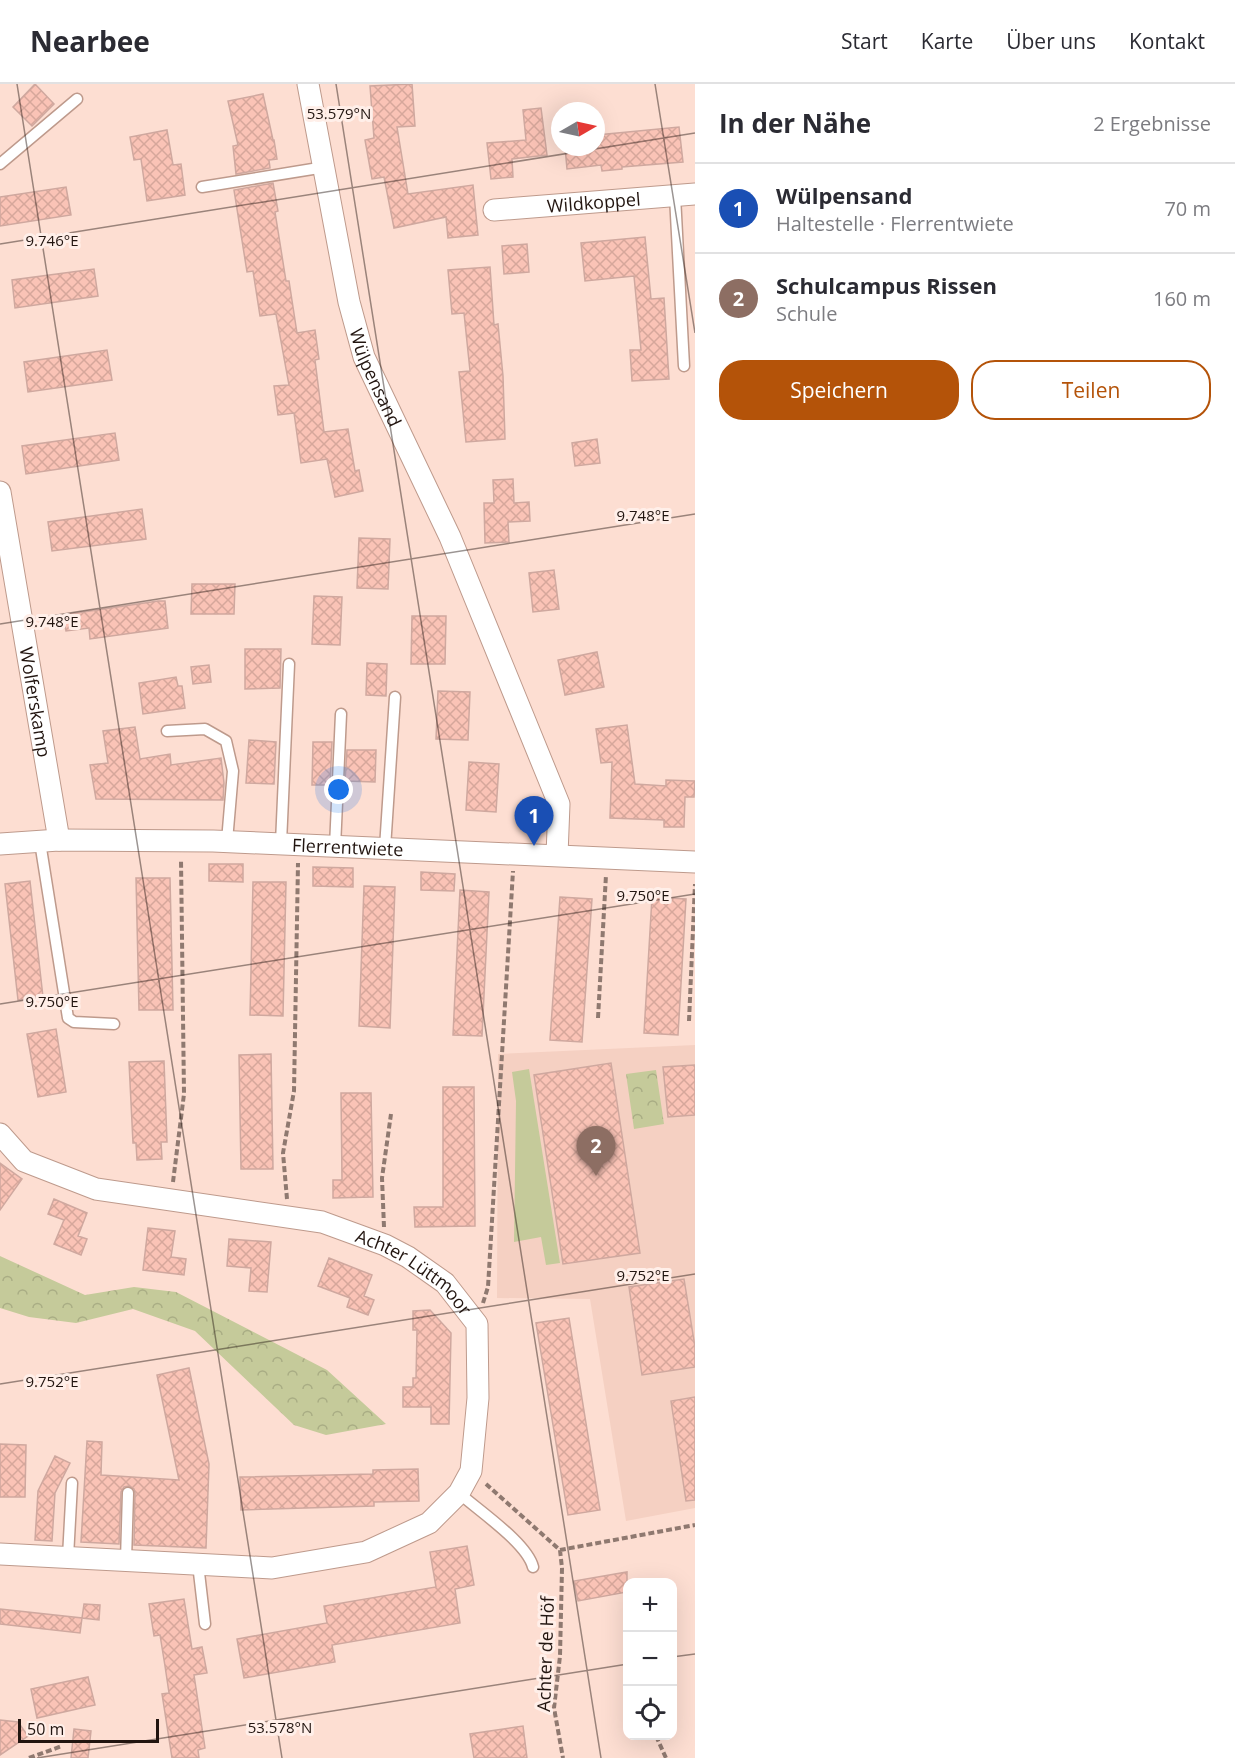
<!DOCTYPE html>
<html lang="de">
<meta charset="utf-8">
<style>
:root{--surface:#fff;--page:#f2f2f3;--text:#2b2b33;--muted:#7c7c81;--line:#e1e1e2;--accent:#b45309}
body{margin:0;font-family:"Open Sans",sans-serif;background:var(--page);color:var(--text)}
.controls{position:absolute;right:18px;bottom:18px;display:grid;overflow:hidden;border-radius:12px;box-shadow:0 6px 24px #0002}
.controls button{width:54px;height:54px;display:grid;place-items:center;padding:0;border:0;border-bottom:2px solid var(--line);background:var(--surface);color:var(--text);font:30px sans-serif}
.compass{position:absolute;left:551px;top:18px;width:54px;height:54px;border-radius:50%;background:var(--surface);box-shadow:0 6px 24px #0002;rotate:81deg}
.scale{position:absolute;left:18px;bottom:15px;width:141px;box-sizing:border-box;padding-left:6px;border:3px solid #221510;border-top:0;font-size:16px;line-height:21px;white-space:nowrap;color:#221510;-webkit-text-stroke:4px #ffefe9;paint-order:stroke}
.you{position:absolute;left:339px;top:706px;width:21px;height:21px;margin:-15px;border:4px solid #fff;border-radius:50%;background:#1a73e8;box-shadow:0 0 0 9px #1a73e833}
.badge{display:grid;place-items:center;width:39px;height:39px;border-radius:50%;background:var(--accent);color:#fff;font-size:20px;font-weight:700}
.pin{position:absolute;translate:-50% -50px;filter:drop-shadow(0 2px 3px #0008)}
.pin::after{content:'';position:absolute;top:32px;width:21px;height:18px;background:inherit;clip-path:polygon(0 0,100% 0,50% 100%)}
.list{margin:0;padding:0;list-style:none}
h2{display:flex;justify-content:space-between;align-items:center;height:78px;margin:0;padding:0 24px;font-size:26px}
h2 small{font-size:20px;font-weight:400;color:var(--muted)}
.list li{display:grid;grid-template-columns:39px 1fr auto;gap:18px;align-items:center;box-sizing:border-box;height:90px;padding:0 24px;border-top:2px solid var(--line)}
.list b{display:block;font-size:22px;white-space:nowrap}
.list p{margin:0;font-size:20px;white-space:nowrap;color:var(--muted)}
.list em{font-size:20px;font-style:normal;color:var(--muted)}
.actions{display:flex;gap:12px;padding:18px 24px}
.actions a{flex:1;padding:14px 0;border:2px solid var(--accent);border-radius:24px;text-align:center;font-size:21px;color:var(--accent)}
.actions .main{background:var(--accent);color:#fff}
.icon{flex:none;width:33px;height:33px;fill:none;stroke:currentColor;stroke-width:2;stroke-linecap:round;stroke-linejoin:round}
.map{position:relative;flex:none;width:695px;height:1674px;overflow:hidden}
header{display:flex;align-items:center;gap:36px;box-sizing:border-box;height:84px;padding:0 30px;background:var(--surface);border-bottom:2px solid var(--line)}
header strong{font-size:28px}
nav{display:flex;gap:33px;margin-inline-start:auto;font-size:21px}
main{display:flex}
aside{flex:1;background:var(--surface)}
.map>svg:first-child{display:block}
.built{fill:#f5d0c2}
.park{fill:url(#park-crowns)}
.pitch{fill:#c5ca9a}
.building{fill:url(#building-cross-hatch);stroke:#cfa89f;stroke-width:1.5}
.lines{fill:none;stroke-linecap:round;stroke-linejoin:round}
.lane-casing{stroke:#be9a8c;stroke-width:13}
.street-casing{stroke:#be9a8c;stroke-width:23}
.path{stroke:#8f7970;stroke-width:4;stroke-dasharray:6 3;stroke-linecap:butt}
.lane{stroke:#fff;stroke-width:10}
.street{stroke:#fff;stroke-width:21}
.ticks{fill:none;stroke:#221510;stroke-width:1.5;stroke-opacity:0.45}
.labels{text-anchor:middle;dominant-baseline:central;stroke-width:6;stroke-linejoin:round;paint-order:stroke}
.street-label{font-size:18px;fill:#221510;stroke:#ffefe9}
.ticks-label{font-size:15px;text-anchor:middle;fill:#221510;stroke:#ffefe9;stroke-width:6;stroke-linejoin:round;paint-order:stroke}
</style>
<header>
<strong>Nearbee</strong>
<nav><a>Start</a><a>Karte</a><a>Über uns</a><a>Kontakt</a></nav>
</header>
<main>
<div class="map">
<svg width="695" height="1674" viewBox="0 0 695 1674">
<defs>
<pattern id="park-crowns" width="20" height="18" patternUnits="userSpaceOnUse" patternTransform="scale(1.5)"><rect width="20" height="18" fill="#c5ca9a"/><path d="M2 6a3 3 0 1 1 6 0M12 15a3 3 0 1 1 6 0" fill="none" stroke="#a9ad84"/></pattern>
<pattern id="building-cross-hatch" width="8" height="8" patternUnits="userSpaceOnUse" patternTransform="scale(1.5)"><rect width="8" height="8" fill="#fac3b6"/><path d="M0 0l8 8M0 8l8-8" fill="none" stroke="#d6a79b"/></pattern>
</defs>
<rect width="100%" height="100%" fill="#fdded2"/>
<!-- built -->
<path class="built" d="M 695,961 L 695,1424 L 626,1437 L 590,1215 L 497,1214 L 498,970 Z"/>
<!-- park -->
<path class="park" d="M 656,986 L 664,1040 L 634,1045 L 626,990 Z
M 0,1172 L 85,1211 L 134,1203 L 176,1208 L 327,1286 L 386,1340 L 326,1351 L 294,1341 L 195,1247 L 133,1225 L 76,1239 L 29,1233 L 0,1224 Z"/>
<!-- pitch -->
<path class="pitch" d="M 529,985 L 560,1179 L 546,1181 L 541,1153 L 514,1158 L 516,1017 L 512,988 Z"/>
<!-- building -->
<path class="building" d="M 35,0 L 54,20 L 32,42 L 13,23 Z
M 412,0 L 415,42 L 397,43 L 408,110 L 473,101 L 478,151 L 448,154 L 446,133 L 394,144 L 384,93 L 372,95 L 365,56 L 374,54 L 370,2 Z
M 263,10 L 273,56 L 274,56 L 277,75 L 269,76 L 270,84 L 236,90 L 233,62 L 238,61 L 228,17 Z
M 541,24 L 547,71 L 512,75 L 513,93 L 491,95 L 487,59 L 526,56 L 523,26 Z
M 679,43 L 683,78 L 622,83 L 622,85 L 602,87 L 601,81 L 567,85 L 565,63 L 598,63 L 597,51 Z
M 167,46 L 173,81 L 181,80 L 185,111 L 147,117 L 141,75 L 134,76 L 130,53 Z
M 273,99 L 278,127 L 275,128 L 286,197 L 289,197 L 297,249 L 315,246 L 319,275 L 315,276 L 324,348 L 348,345 L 355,387 L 359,386 L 363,407 L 335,413 L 327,375 L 301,379 L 294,329 L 278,331 L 274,302 L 289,301 L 276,230 L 260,232 L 253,187 L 247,188 L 234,106 Z
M 66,103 L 71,131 L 0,142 L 0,113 Z
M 645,153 L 651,215 L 664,214 L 669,295 L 632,297 L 630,266 L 641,266 L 634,192 L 585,197 L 581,159 Z
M 527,160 L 529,188 L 504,190 L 502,162 Z
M 490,183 L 494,241 L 498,240 L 503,292 L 505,355 L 466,358 L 459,288 L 470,287 L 464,229 L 452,230 L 448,186 Z
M 94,185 L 98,212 L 15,224 L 12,196 Z
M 107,266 L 112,296 L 28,308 L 24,278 Z
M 115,349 L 119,376 L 26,390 L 22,362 Z
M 597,355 L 600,379 L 575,382 L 572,359 Z
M 513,395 L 514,419 L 529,418 L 530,437 L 508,438 L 509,458 L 485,459 L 484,419 L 494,419 L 493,396 Z
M 142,425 L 146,455 L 52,467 L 48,438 Z
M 359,454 L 390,455 L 388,505 L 357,504 Z
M 554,486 L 559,525 L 533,528 L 529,489 Z
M 192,500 L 235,500 L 234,530 L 191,530 Z
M 314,512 L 342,513 L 340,561 L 312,560 Z
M 158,517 L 165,517 L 168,544 L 90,555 L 89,544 L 66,547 L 63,531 Z
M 412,532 L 446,532 L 445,580 L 411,580 Z
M 245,565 L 281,565 L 280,604 L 245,605 Z
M 597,568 L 604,603 L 565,611 L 558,576 Z
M 367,579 L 387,580 L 386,612 L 366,611 Z
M 209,581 L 211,598 L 193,600 L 191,583 Z
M 176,593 L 178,602 L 182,602 L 185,624 L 143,630 L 139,599 Z
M 438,607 L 470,608 L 468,656 L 436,655 Z
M 627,641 L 635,700 L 666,702 L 666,696 L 695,697 L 694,713 L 685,713 L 684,743 L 664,743 L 664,736 L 610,734 L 612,678 L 601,679 L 596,645 Z
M 135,643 L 140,675 L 170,670 L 171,681 L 221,674 L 224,699 L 223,716 L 96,715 L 90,681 L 108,679 L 103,647 Z
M 249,656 L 276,658 L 274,700 L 246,699 Z
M 313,658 L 332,658 L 330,701 L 312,701 Z
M 347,666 L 376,666 L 375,698 L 345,697 Z
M 469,678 L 499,680 L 496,728 L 466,726 Z
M 209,780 L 243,780 L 243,798 L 209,797 Z
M 313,783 L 353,784 L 353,803 L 313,802 Z
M 421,788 L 455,790 L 454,807 L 421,806 Z
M 136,794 L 170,794 L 173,926 L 139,926 Z
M 30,797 L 43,913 L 18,916 L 5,800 Z
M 253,798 L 286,798 L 283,932 L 250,931 Z
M 364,802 L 395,803 L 390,944 L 359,942 Z
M 460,806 L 489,808 L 482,952 L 453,951 Z
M 560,813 L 592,815 L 582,958 L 550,956 Z
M 652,813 L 686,815 L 678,951 L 644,949 Z
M 56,945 L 66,1008 L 38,1013 L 27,950 Z
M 271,970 L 273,1085 L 241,1085 L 239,971 Z
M 164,977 L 167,1058 L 161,1058 L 162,1075 L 137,1076 L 136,1059 L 133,1059 L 129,978 Z
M 611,979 L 640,1169 L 563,1180 L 534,991 Z
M 695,981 L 695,1031 L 668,1033 L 663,983 Z
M 443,1003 L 474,1003 L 475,1142 L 415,1143 L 414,1123 L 443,1123 Z
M 341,1009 L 371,1009 L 373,1113 L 333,1114 L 333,1096 L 342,1096 Z
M 0,1079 L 22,1095 L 0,1126 Z
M 54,1115 L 87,1129 L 78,1152 L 87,1155 L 81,1171 L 54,1160 L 64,1136 L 48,1130 Z
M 148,1144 L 175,1147 L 171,1173 L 186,1175 L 184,1191 L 143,1186 Z
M 229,1155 L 271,1158 L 267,1208 L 249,1207 L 251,1184 L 227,1182 Z
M 329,1174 L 372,1191 L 364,1212 L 374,1216 L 368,1231 L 347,1223 L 350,1214 L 318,1202 Z
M 684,1195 L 695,1263 L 695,1283 L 642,1291 L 629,1203 Z
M 430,1226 L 451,1249 L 449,1340 L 431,1340 L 431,1323 L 403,1323 L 403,1303 L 413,1303 L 413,1294 L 416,1294 L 417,1246 L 413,1246 L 413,1227 Z
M 569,1234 L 600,1426 L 568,1431 L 536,1239 Z
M 189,1284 L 209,1380 L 206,1464 L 134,1461 L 135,1409 L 134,1405 L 129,1402 L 124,1403 L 121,1408 L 119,1460 L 81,1458 L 87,1357 L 102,1358 L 101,1391 L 179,1396 L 157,1291 Z
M 695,1313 L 695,1416 L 686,1417 L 671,1317 Z
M 0,1360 L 26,1361 L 25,1413 L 0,1413 Z
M 55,1372 L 70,1379 L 55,1409 L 52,1457 L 35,1456 L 38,1407 Z
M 418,1385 L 419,1417 L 374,1418 L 374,1422 L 241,1426 L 240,1393 L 373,1390 L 373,1386 Z
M 467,1462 L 474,1501 L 455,1505 L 460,1539 L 332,1561 L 335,1578 L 244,1594 L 237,1555 L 327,1539 L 324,1522 L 436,1503 L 430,1468 Z
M 627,1488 L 627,1508 L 578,1517 L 574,1497 Z
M 184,1515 L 192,1565 L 202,1563 L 207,1589 L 194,1591 L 205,1664 L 198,1666 L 199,1674 L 172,1674 L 162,1610 L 169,1609 L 165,1582 L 160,1551 L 154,1552 L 149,1520 Z
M 84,1520 L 100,1521 L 99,1536 L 82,1534 Z
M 0,1525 L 82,1534 L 80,1549 L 0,1540 Z
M 88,1593 L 95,1621 L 37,1634 L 31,1605 Z
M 0,1636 L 18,1638 L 28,1652 L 0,1671 Z
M 523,1642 L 527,1674 L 474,1674 L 470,1650 Z
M 74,1645 L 91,1647 L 88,1674 L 71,1674 Z"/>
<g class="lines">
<defs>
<path id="lane" d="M 0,80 L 77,15
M 202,103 L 325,83
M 675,112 L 684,282
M 167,647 L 205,645 L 226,657 L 233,687 L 227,757
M 40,758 L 68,934 L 74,938 L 114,940
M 281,759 L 289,580
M 335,763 L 341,630
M 385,764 L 395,613
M 459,1409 C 479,1427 527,1459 533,1483
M 68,1473 L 72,1399
M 126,1476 L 128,1409
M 198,1480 L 205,1540"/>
<g id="street">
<path id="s1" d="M 308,0 L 349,218 L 364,273 L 450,453 L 559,720 L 557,771"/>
<path id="s2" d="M 494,126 L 695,110"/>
<path id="s3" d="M 0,408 L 59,756"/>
<path id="s4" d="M 0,760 L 59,756 L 213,757 L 695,778"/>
<path id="s5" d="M 0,1050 L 24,1077 L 96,1105 L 322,1138 L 385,1161 L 408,1173 L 445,1199 L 477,1240 L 478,1314 L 471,1387 L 459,1409 L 429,1439 L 366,1468 L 272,1484 L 0,1470"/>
</g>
</defs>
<!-- lane casing -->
<use href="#lane" class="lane-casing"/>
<!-- street casing -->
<use href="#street" class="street-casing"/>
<!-- path -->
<path class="path" d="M 598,934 L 606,791
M 689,937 L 695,800
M 173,1098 L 184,1010 L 181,776
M 287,1115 L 283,1069 L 294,1007 L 298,779
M 384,1143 L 382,1094 L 391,1030
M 483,1219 L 488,1203 L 513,787
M 486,1400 L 560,1466 L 695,1441
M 560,1466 L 562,1484 L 560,1572 L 554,1624 L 563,1674
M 656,1652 L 666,1674
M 29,1674 L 62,1662"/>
<!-- lane -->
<use href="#lane" class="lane"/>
<!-- street -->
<use href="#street" class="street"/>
</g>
<!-- ticks -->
<path class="ticks" d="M 17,0 L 282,1674M 336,0 L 601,1674M 655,0 L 695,249M 0,160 L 695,49M 0,540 L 695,430M 0,920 L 695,810M 0,1300 L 695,1190M 672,1573 L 695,1570M 37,1674 L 628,1580"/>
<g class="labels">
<!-- street labels -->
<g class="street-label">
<text stroke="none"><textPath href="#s2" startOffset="100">Wildkoppel</textPath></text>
<text stroke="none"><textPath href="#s1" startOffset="302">Wülpensand</textPath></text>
<text stroke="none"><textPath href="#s3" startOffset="213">Wolferskamp</textPath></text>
<text stroke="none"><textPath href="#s4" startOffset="348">Flerrentwiete</textPath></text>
<text stroke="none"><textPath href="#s5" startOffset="448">Achter Lüttmoor</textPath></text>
<text transform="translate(545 1570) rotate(-88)">Achter de Höf</text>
</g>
</g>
<g class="ticks-label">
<text x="339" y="35">53.579°N</text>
<text x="52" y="162">9.746°E</text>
<text x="643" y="437">9.748°E</text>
<text x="52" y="543">9.748°E</text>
<text x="643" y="817">9.750°E</text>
<text x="52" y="923">9.750°E</text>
<text x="643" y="1197">9.752°E</text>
<text x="52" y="1303">9.752°E</text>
<text x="280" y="1649">53.578°N</text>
</g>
</svg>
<div class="controls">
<button>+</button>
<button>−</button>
<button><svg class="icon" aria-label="locate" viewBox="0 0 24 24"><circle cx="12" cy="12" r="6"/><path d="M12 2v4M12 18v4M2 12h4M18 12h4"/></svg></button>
</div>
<svg class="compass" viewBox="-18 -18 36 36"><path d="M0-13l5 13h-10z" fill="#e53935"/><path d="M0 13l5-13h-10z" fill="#7c7c81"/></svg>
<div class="scale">50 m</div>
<div class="you"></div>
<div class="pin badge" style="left:534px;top:762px;background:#1a4fb4">1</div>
<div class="pin badge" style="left:596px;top:1092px;background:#8d6e63">2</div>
</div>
<aside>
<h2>In der Nähe<small>2 Ergebnisse</small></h2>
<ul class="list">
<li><span class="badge" style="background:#1a4fb4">1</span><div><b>Wülpensand</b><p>Haltestelle · Flerrentwiete</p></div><em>70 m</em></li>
<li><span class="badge" style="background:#8d6e63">2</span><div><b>Schulcampus Rissen</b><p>Schule</p></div><em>160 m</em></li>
</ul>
<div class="actions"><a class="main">Speichern</a><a>Teilen</a></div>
</aside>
</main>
